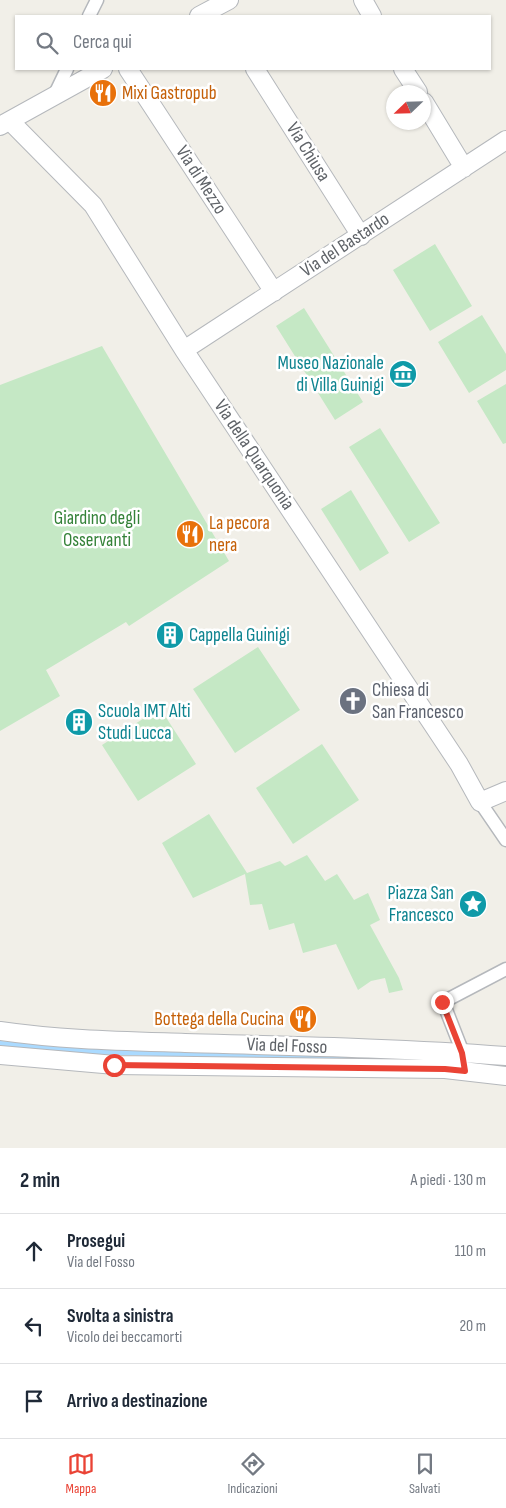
<!DOCTYPE html>
<html lang="it">
<meta charset="utf-8">
<style>
:root{--surface:#fff;--page:#f2f2f3;--text:#1f2937;--muted:#747a83;--line:#e0e1e3;--accent:#ea4335}
body{margin:0;font-family:"Sofia Sans Condensed",sans-serif;background:var(--page);color:var(--text)}
.compass{position:absolute;left:386px;top:85px;width:45px;height:45px;border-radius:50%;background:var(--surface);box-shadow:0 1px 4px #0004;rotate:247deg}
.stop{position:absolute;width:15px;height:15px;margin:-11px;border:4px solid #ea4335;border-radius:50%;background:#fff}
.stop.end{background:#ea4335;border-color:#fff;box-shadow:0 1px 5px #0008}
.list{margin:0;padding:0;list-style:none}
h2{display:flex;justify-content:space-between;align-items:center;height:65px;margin:0;padding:0 20px;font-size:21px}
h2 small{font-size:16px;font-weight:400;color:var(--muted)}
.list li{display:grid;grid-template-columns:32px 1fr auto;gap:15px;align-items:center;box-sizing:border-box;height:75px;padding:0 20px;border-top:1px solid var(--line)}
.list b{display:block;font-size:19px;white-space:nowrap}
.list p{margin:0;font-size:16px;white-space:nowrap;color:var(--muted)}
.list em{font-size:16px;font-style:normal;color:var(--muted)}
.icon{flex:none;width:28px;height:28px;fill:none;stroke:currentColor;stroke-width:2;stroke-linecap:round;stroke-linejoin:round}
.map{position:relative;flex:none;width:506px;height:1148px;overflow:hidden}
.search{position:absolute;background:var(--surface);box-shadow:0 1px 4px #0004;left:15px;right:15px;top:15px;height:55px;display:flex;align-items:center;gap:12px;box-sizing:border-box;padding:0 18px;border-radius:0px;color:var(--muted);font-size:19px}
.sheet{height:290px;background:var(--surface)}
nav{display:flex;justify-content:space-around;align-items:center;box-sizing:border-box;height:70px;border-top:1px solid var(--line);background:var(--surface);font-size:14px;color:var(--muted)}
nav a{display:grid;justify-items:center;gap:2px}
nav .on{color:var(--accent)}
.map>svg:first-child{display:block}
.green{fill:#c5e8c5}
.lines{fill:none;stroke-linecap:round;stroke-linejoin:round}
.stream{stroke:#aadaff;stroke-width:6}
.pedestrian-casing{stroke:#b5b8bc;stroke-width:15}
.minor-casing{stroke:#b5b8bc;stroke-width:20}
.pedestrian{stroke:#fff;stroke-width:12}
.minor{stroke:#fff;stroke-width:18}
.route{stroke:#ea4335;stroke-width:6}
.labels{text-anchor:middle;dominant-baseline:central;stroke-width:5;stroke-linejoin:round;paint-order:stroke}
.food-label{font-size:19px;fill:#c56008;stroke:#fff;text-anchor:start}
.street-label{font-size:19px;fill:#5f6368;stroke:#fff}
.culture-label{font-size:19px;fill:#0d838f;stroke:#fff;text-anchor:end}
.park-label{font-size:19px;fill:#348238;stroke:#fff}
.worship-label{font-size:19px;fill:#5b616d;stroke:#fff;text-anchor:start}
</style>
<div class="map">
<svg width="506" height="1148" viewBox="0 0 506 1148">
<rect width="100%" height="100%" fill="#f1efe8"/>
<!-- green -->
<path class="green" d="M 435,244 L 472,306 L 430,331 L 393,270 Z
M 304,308 L 363,402 L 335,420 L 276,326 Z
M 482,315 L 506,354 L 506,370 L 469,393 L 438,342 Z
M 102,346 L 229,561 L 129,626 L 126,622 L 46,670 L 60,696 L 0,731 L 0,385 Z
M 506,384 L 506,443 L 503,444 L 477,401 Z
M 380,428 L 440,523 L 409,542 L 349,447 Z
M 351,490 L 389,553 L 360,571 L 321,509 Z
M 258,647 L 300,710 L 235,753 L 193,689 Z
M 160,708 L 196,764 L 138,801 L 102,745 Z
M 322,744 L 359,800 L 293,844 L 256,788 Z
M 209,814 L 247,873 L 280,861 L 285,866 L 307,855 L 325,881 L 337,874 L 354,900 L 368,893 L 380,920 L 370,925 L 399,978 L 403,990 L 389,993 L 385,978 L 371,981 L 358,990 L 336,944 L 303,953 L 294,923 L 269,930 L 262,904 L 250,905 L 245,874 L 193,898 L 162,843 Z"/>
<g class="lines">
<!-- stream -->
<path class="stream" d="M 0,1044 L 87,1051 L 401,1060
M 493,1064 L 506,1065"/>
<defs>
<path id="pedestrian" d="M 89,16 L 97,0
M 55,94 L 67,69
M 480,802 L 506,840
M 463,1059 L 463,1053 L 443,1002 L 506,969"/>
<path id="minor" d="M 363,0 L 372,16
M 199,16 L 229,0
M 128,69 L 274,292
M 255,69 L 361,236
M 403,69 L 418,92
M 424,102 L 464,168
M 10,121 L 93,205 L 184,350 L 459,764 L 480,802 L 506,791
M 0,126 L 103,69
M 184,350 L 506,140
M 0,1031 C 61,1040 123,1041 185,1043 C 292,1046 399,1048 506,1056
M 0,1055 L 115,1065 L 445,1069 L 506,1076"/>
</defs>
<!-- pedestrian casing -->
<use href="#pedestrian" class="pedestrian-casing"/>
<!-- minor casing -->
<use href="#minor" class="minor-casing"/>
<!-- pedestrian -->
<use href="#pedestrian" class="pedestrian"/>
<!-- minor -->
<use href="#minor" class="minor"/>
</g>
<g class="lines">
<!-- route -->
<path class="route" d="M 114,1065 L 445,1069 L 465,1071 L 462,1053 L 442,1002"/>
</g>
<!-- icons -->
<defs>
<symbol id="restaurant-disc" viewBox="-11 -11 22 22"><circle r="9.5" fill="#e8710a" stroke="#fff"/><path d="M-5-6h1v4h1v-4h1v4h1v-4h1v5L-1.5 .5V6h-2V.5L-5-1ZM5-6V6H3V1.5H1.5Q1.5-4 5-6Z" fill="#fff"/></symbol>
<symbol id="museum-disc" viewBox="-11 -11 22 22"><circle r="9.5" fill="#0f9aa8" stroke="#fff"/><path d="M0-6L6-3V-2H-6V-3ZM-5-1h2V3h-2ZM-1-1h2V3h-2ZM3-1h2V3H3ZM-6 4H6V6H-6Z" fill="#fff"/></symbol>
<symbol id="building-disc" viewBox="-11 -11 22 22"><circle r="9.5" fill="#0f9aa8" stroke="#fff"/><path d="M-4-6H4V6H1V3H-1V6H-4ZM-2.5-4.3h1.7v1.8h-1.7ZM.8-4.3h1.7v1.8H.8ZM-2.5-1h1.7V.8h-1.7ZM.8-1h1.7V.8H.8Z" fill="#fff"/></symbol>
<symbol id="church-disc" viewBox="-11 -11 22 22"><circle r="9.5" fill="#6b7280" stroke="#fff"/><path d="M-1.2-6h2.4v3.5h3.3v2.4h-3.3V6h-2.4V-.1h-3.3v-2.4h3.3Z" fill="#fff"/></symbol>
<symbol id="sight-disc" viewBox="-11 -11 22 22"><circle r="9.5" fill="#0f9aa8" stroke="#fff"/><path d="M0-6L1.8-2.2L6-1.7L2.9 1.2L3.7 5.4L0 3.3L-3.7 5.4L-2.9 1.2L-6-1.7L-1.8-2.2Z" fill="#fff"/></symbol>
</defs>
<g fill-rule="evenodd">
<use href="#restaurant-disc" x="87" y="77" width="32" height="32"/>
<use href="#museum-disc" x="387" y="358" width="32" height="32"/>
<use href="#restaurant-disc" x="174" y="518" width="32" height="32"/>
<use href="#building-disc" x="154" y="619" width="32" height="32"/>
<use href="#church-disc" x="337" y="685" width="32" height="32"/>
<use href="#building-disc" x="63" y="706" width="32" height="32"/>
<use href="#sight-disc" x="457" y="888" width="32" height="32"/>
<use href="#restaurant-disc" x="287" y="1003" width="32" height="32"/>
</g>
<g class="labels">
<!-- food labels -->
<g class="food-label">
<text x="122" y="93">Mixi Gastropub</text>
<text x="209" y="523">La pecora<tspan x="209" dy="22">nera</tspan></text>
<text x="284" y="1019" text-anchor="end">Bottega della Cucina</text>
</g>
<!-- street labels -->
<g class="street-label">
<text transform="translate(308 152) rotate(58)">Via Chiusa</text>
<text transform="translate(201 180) rotate(57)">Via di Mezzo</text>
<text transform="translate(345 245) rotate(-33)">Via del Bastardo</text>
<text transform="translate(254 455) rotate(56)">Via della Quarquonia</text>
<text transform="translate(287 1046) rotate(2)">Via del Fosso</text>
</g>
<!-- culture labels -->
<g class="culture-label">
<text x="384" y="363">Museo Nazionale<tspan x="384" dy="22">di Villa Guinigi</tspan></text>
<text x="189" y="635" text-anchor="start">Cappella Guinigi</text>
<text x="98" y="711" text-anchor="start">Scuola IMT Alti<tspan x="98" dy="22">Studi Lucca</tspan></text>
<text x="454" y="893">Piazza San<tspan x="454" dy="22">Francesco</tspan></text>
</g>
<!-- park labels -->
<g class="park-label">
<text x="97" y="518">Giardino degli<tspan x="97" dy="22">Osservanti</tspan></text>
</g>
<!-- worship labels -->
<g class="worship-label">
<text x="372" y="690">Chiesa di<tspan x="372" dy="22">San Francesco</tspan></text>
</g>
</g>
</svg>
<svg class="compass" viewBox="-18 -18 36 36"><path d="M0-13l5 13h-10z" fill="#e53935"/><path d="M0 13l5-13h-10z" fill="#747a83"/></svg>
<div class="stop" style="left:114px;top:1065px"></div>
<div class="stop end" style="left:442px;top:1002px"></div>
<div class="search"><svg class="icon" aria-label="search" viewBox="0 0 24 24"><circle cx="10" cy="10" r="6"/><path d="M15 15l6 6"/></svg>Cerca qui</div>
</div>
<section class="sheet">
<h2>2 min<small>A piedi · 130 m</small></h2>
<ul class="list">
<li><svg class="icon" aria-label="ahead" viewBox="0 0 24 24"><path d="M12 20V5M6 11l6-6 6 6"/></svg><div><b>Prosegui</b><p>Via del Fosso</p></div><em>110 m</em></li>
<li><svg class="icon" aria-label="left" viewBox="0 0 24 24"><path d="M17 20v-9H6M10 6l-5 5 5 5"/></svg><div><b>Svolta a sinistra</b><p>Vicolo dei beccamorti</p></div><em>20 m</em></li>
<li><svg class="icon" aria-label="arrive" viewBox="0 0 24 24"><path d="M6 21V4h12l-3 4 3 4H6"/></svg><div><b>Arrivo a destinazione</b></div></li>
</ul>
</section>
<nav>
<a class="on"><svg class="icon" aria-label="map" viewBox="0 0 24 24"><path d="M3 6l6-2 6 2 6-2v14l-6 2-6-2-6 2zM9 4v14M15 6v14"/></svg>Mappa</a>
<a><svg class="icon" aria-label="directions" viewBox="0 0 24 24"><path d="M12 3l9 9-9 9-9-9zM9 14v-3h6M13 9l2 2-2 2"/></svg>Indicazioni</a>
<a><svg class="icon" aria-label="saved" viewBox="0 0 24 24"><path d="M7 4h10v16l-5-4-5 4z"/></svg>Salvati</a>
</nav>
